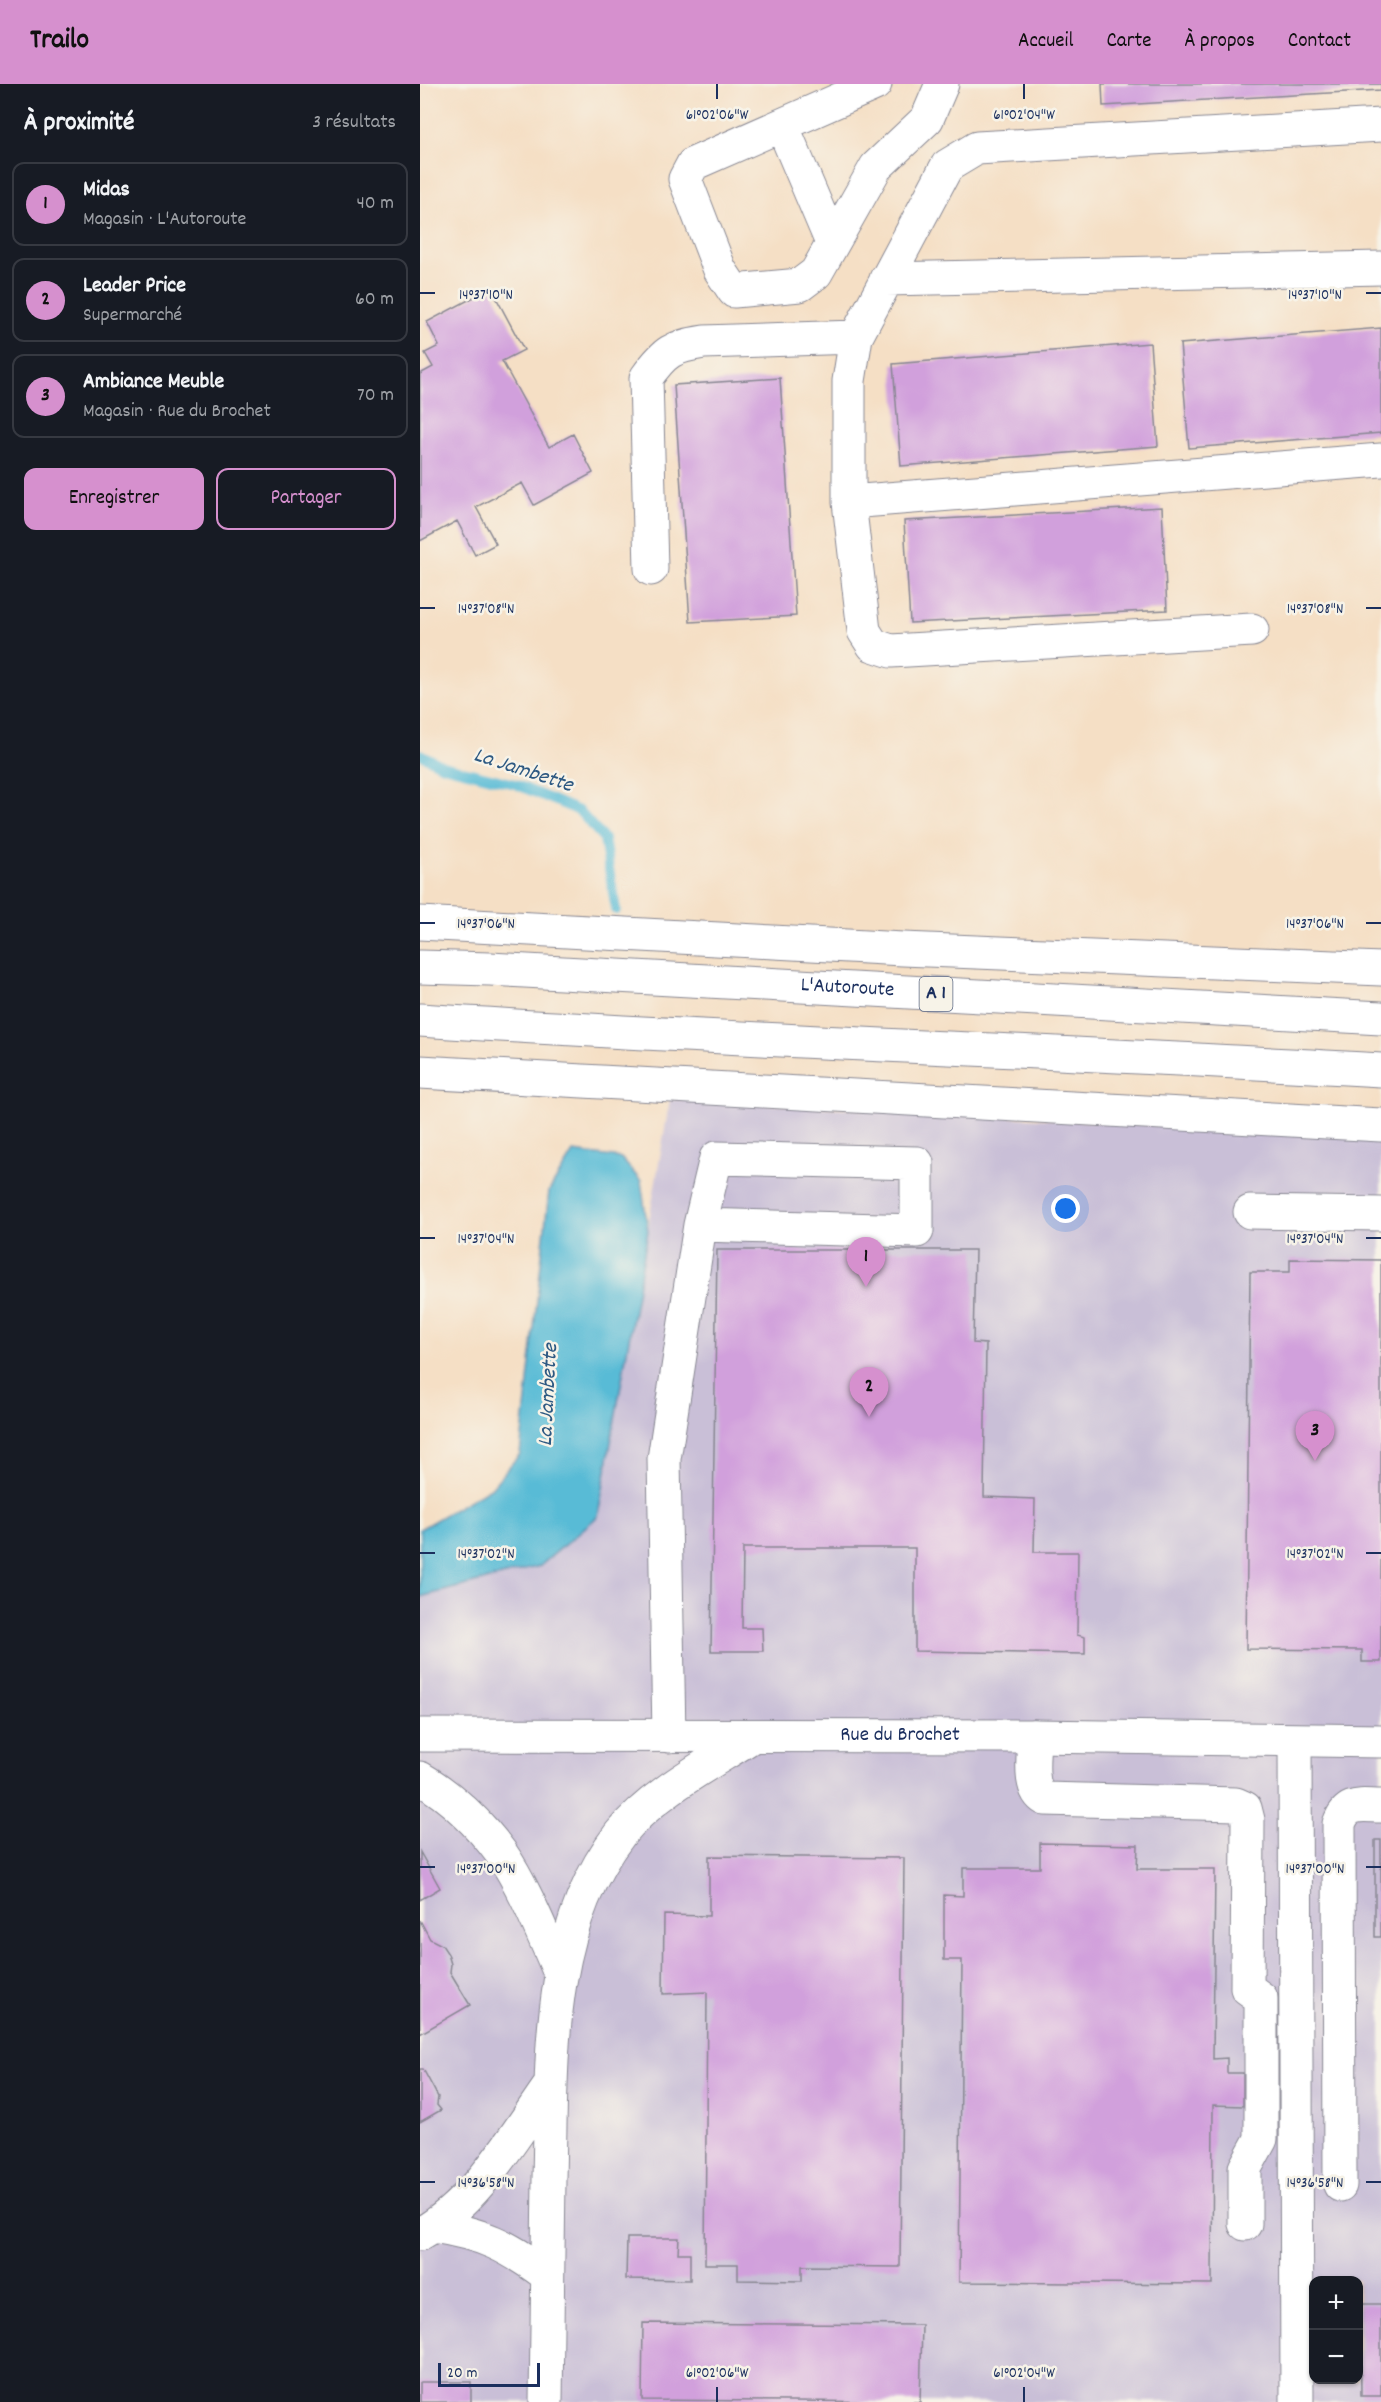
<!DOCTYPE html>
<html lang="fr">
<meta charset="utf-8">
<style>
:root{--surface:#171b24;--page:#242831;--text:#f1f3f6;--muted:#9ea1a6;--line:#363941;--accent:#d690ce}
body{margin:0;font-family:Dekko,sans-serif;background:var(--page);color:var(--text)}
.controls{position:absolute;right:18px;bottom:18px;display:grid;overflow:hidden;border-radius:12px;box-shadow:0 2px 4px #0004}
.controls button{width:54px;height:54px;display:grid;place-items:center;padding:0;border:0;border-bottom:2px solid var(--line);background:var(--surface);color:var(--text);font:30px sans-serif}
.scale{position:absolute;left:18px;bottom:15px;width:102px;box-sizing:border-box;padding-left:6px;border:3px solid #1b2f5e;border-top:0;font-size:16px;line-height:21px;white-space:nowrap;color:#1b2f5e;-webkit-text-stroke:4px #f7f3e8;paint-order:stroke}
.you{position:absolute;left:646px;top:1125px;width:21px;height:21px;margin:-15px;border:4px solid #fff;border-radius:50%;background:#1a73e8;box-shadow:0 0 0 9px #1a73e833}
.badge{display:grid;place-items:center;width:39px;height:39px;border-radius:50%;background:var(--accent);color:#111;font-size:20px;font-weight:700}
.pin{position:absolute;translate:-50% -50px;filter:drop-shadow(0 2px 3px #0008)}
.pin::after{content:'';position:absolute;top:32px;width:21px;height:18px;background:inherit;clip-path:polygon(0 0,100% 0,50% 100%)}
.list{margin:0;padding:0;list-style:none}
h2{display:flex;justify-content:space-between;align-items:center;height:78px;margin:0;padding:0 24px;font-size:26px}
h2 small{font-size:20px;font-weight:400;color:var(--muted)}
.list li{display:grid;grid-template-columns:39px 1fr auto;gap:18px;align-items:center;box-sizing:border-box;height:84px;margin:0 12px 12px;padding:0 12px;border:2px solid var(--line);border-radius:12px}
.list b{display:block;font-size:22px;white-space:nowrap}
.list p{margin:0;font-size:20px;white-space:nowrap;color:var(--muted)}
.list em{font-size:20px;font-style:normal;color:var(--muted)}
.actions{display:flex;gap:12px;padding:18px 24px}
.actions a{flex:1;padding:14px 0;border:2px solid var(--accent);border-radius:12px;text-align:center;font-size:21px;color:var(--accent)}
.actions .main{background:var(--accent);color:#111}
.map{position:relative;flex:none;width:961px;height:2318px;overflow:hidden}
header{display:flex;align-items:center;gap:36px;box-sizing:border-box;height:84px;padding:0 30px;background:var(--accent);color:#111}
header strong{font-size:28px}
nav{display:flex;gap:33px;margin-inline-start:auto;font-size:21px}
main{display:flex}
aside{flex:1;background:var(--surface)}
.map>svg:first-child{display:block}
.industrial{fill:#c9bfd7;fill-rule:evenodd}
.water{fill:#58bbd6;stroke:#3a759a;stroke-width:1.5}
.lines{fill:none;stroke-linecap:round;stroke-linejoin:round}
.stream{stroke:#58bbd6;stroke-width:10}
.building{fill:#d1a0dc}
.minor-casing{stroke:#888792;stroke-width:35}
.major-casing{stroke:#888792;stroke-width:35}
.highway-casing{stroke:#888792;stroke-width:35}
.minor{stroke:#fff;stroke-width:33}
.major{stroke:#fff;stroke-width:33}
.highway{stroke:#fff;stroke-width:33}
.ticks{fill:none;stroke:#1b2f5e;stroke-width:2}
.labels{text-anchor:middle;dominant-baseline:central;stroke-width:5;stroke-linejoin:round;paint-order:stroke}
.shield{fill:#f7f3e8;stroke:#5d6a87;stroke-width:1.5}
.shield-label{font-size:20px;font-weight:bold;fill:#1b2f5e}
.street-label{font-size:21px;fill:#1b2f5e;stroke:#f7f3e8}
.water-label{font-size:22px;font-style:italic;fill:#2d5982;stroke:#f7f3e8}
.ticks-label{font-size:15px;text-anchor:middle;fill:#1b2f5e;stroke:#f7f3e8;stroke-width:5;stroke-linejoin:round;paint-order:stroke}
</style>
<header>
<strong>Trailo</strong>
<nav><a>Accueil</a><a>Carte</a><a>À propos</a><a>Contact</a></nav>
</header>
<main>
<aside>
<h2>À proximité<small>3 résultats</small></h2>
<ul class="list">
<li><span class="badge">1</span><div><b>Midas</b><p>Magasin · L'Autoroute</p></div><em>40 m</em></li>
<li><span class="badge">2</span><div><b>Leader Price</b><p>Supermarché</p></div><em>60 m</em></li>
<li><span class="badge">3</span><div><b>Ambiance Meuble</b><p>Magasin · Rue du Brochet</p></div><em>70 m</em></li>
</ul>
<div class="actions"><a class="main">Enregistrer</a><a>Partager</a></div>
</aside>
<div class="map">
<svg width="961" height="2318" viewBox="0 0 961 2318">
<rect width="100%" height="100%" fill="#f7f3e8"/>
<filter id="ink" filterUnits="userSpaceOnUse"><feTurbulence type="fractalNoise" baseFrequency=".0167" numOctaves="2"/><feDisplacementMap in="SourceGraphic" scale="12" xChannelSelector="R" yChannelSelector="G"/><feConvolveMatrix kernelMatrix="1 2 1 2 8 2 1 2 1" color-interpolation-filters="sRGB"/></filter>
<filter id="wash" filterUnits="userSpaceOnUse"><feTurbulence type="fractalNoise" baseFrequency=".008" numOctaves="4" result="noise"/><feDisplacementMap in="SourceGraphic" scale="24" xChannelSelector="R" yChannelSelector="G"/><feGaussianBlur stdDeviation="1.35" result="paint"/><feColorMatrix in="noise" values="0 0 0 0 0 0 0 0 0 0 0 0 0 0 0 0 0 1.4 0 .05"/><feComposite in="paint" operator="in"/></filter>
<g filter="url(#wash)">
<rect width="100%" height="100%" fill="#f5dfc5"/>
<!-- industrial -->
<path class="industrial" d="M 250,1015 L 961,1053 L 961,2318 L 0,2318 L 0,1513 L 120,1482 L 178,1432 ZM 894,2196 L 938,2196 L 938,2296 L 894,2296 Z"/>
<!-- water -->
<path class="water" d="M 153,1068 L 201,1074 L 221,1097 L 228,1147 L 178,1432 L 120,1482 L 0,1513 L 0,1445 L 71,1404 L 100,1370 L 129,1107 Z"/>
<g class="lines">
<!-- stream -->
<path class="stream" d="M 0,670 L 23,682 L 95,700 L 159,727 L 184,755 L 196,826"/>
</g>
<g id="blocks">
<!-- building -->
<path class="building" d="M 682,0 L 961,0 L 961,6 L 683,22 Z
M 71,204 L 104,266 L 82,277 L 129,363 L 153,350 L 173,389 L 114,421 L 102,399 L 56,423 L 76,460 L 55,471 L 37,437 L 0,457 L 0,290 L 13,283 L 5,269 L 19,262 L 7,238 Z
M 961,244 L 961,349 L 769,364 L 760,260 Z
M 730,259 L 738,362 L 481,382 L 473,280 Z
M 360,294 L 376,532 L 270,538 L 254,301 Z
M 742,423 L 747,526 L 490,539 L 484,437 Z
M 297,1166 L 555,1166 L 553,1259 L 566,1260 L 564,1413 L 615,1415 L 614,1468 L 658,1468 L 657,1551 L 665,1553 L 665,1570 L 495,1567 L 495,1464 L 323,1464 L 322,1544 L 342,1544 L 343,1567 L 291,1567 Z
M 870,1175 L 961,1176 L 961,1578 L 942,1578 L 942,1566 L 826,1565 L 830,1188 L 870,1188 Z
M 955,1756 L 961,1756 L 961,1853 L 955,1853 Z
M 620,1759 L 718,1761 L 717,1785 L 795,1785 L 793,1975 L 807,1974 L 807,1989 L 823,1989 L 823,2022 L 793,2021 L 792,2200 L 539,2198 L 542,1876 L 524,1876 L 524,1811 L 543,1812 L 543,1784 L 620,1784 Z
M 0,1768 L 20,1804 L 0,1816 Z
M 289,1772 L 484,1774 L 480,2183 L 382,2182 L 382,2197 L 318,2196 L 318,2180 L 285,2180 L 287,1908 L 243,1910 L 244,1831 L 289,1832 Z
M 0,1836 L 10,1855 L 22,1861 L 28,1870 L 31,1880 L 30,1888 L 50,1921 L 0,1950 Z
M 0,1985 L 3,1985 L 18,2013 L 17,2021 L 21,2026 L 0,2038 Z
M 207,2154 L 259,2154 L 258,2169 L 270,2169 L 270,2196 L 206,2195 Z
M 940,2220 L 961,2220 L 961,2312 L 941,2312 Z
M 223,2239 L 502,2241 L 500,2318 L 222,2316 Z
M 0,2298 L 51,2298 L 51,2318 L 0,2318 Z"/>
</g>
</g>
<g filter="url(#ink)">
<use href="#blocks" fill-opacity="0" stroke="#888792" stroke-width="1.5"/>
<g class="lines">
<defs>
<path id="minor" d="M 455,0 L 273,80 L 265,95 L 300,186 L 314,207 L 380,201 L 396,189 L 456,83 L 507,35 L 522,0
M 362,41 L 412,159
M 466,195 L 961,184
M 429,418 L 961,376
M 231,485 L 226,294 C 245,267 252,263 284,258 L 436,253
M 832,546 L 471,567 L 453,561 L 444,547 L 429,418 L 429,297 L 436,253 L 527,82 L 557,64 L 961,41
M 0,839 L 483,865 L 961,885
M 0,988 L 961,1041
M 830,1128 L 961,1130
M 249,1652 L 244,1375 L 280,1141 L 296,1074 L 497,1079 L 497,1147 L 280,1141
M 614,1652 C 614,1671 607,1705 625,1715 L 816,1720 L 825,1724 L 828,1736 L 827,1904 L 841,1914 L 841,2055 L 825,2084 L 825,2140
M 875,1657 L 877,2318
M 0,1694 C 31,1712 60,1740 81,1769 C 104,1802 123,1851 140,1889
M 920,2101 L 919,1740 C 927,1717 940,1722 961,1722
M 13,2142 C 63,2150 87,2161 127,2191
M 0,2150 C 58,2117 93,2053 131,2000
M 126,2318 C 127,2244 128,2170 129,2095 C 132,1980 125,1846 200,1750 C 233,1709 288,1681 331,1653"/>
<g id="major">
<path id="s1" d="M 0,1651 L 614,1652 L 961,1657"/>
</g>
<g id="highway">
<path id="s2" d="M 0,883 L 70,885 L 961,934"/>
<path d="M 0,936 C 320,957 641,967 961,986"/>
</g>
</defs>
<!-- minor casing -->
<use href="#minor" class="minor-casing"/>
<!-- major casing -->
<use href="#major" class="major-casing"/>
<!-- highway casing -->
<use href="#highway" class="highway-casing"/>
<!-- minor -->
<use href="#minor" class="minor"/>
<!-- major -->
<use href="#major" class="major"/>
<!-- highway -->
<use href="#highway" class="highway"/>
</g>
</g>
<!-- ticks -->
<path class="ticks" d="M 297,0 L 297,15M 604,0 L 604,15M 0,209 L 15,209M 946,209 L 961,209M 0,524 L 15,524M 946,524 L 961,524M 0,839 L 15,839M 946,839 L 961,839M 0,1154 L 15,1154M 946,1154 L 961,1154M 0,1469 L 15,1469M 946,1469 L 961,1469M 0,1783 L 15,1783M 946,1783 L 961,1783M 0,2098 L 15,2098M 946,2098 L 961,2098M 297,2303 L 297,2318M 604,2303 L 604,2318"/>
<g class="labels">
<!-- shield labels -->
<rect class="shield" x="499.5" y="893" width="33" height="34" rx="4.5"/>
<g class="shield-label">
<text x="516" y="910">A 1</text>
</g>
<!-- street labels -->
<g class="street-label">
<text stroke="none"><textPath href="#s2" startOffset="428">L'Autoroute</textPath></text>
<text stroke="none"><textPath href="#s1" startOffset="480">Rue du Brochet</textPath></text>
</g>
<!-- water labels -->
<g class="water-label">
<text transform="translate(103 687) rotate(18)">La Jambette</text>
<text transform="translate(129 1311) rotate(-87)">La Jambette</text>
</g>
</g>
<g class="ticks-label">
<text x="297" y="35">61°02'06"W</text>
<text x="604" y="35">61°02'04"W</text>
<text x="66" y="215">14°37'10"N</text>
<text x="895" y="215">14°37'10"N</text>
<text x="66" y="529">14°37'08"N</text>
<text x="895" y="529">14°37'08"N</text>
<text x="66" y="844">14°37'06"N</text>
<text x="895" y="844">14°37'06"N</text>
<text x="66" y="1159">14°37'04"N</text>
<text x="895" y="1159">14°37'04"N</text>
<text x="66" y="1474">14°37'02"N</text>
<text x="895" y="1474">14°37'02"N</text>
<text x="66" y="1789">14°37'00"N</text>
<text x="895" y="1789">14°37'00"N</text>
<text x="66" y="2103">14°36'58"N</text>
<text x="895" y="2103">14°36'58"N</text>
<text x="297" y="2293">61°02'06"W</text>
<text x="604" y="2293">61°02'04"W</text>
</g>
</svg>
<div class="controls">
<button>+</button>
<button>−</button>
</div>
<div class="scale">20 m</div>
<div class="you"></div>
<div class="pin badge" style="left:446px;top:1203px">1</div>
<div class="pin badge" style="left:449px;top:1333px">2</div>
<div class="pin badge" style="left:895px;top:1377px">3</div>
</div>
</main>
